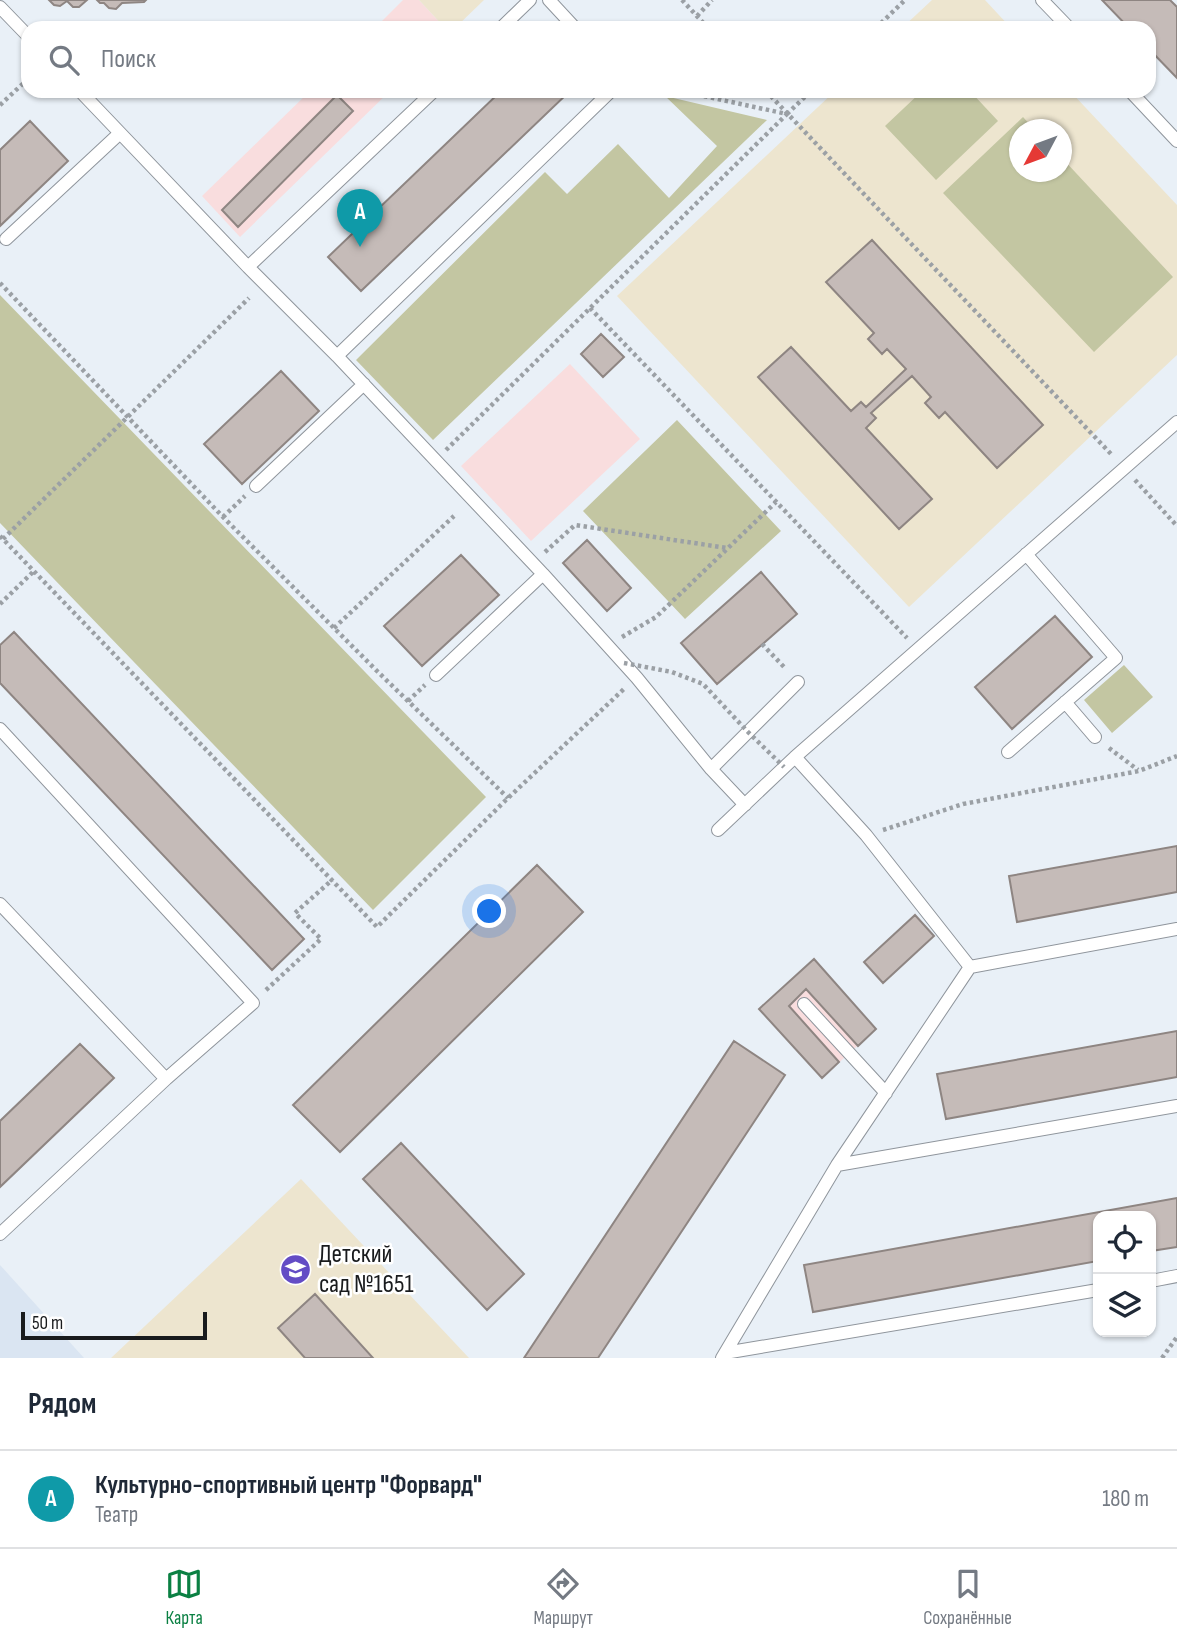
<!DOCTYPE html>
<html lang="ru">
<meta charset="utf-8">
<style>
:root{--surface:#fff;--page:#f2f2f3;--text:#1f2937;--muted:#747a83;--line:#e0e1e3;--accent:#0b8043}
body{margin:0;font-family:"Sofia Sans Condensed",sans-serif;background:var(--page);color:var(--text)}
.controls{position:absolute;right:21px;bottom:21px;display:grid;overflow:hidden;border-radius:14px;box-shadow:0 2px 5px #0004}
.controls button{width:63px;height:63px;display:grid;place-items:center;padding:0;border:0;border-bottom:2px solid var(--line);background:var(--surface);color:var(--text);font:35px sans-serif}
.compass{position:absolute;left:1009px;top:119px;width:63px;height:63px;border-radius:50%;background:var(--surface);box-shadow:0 2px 5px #0004;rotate:229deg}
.scale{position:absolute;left:21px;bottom:18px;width:186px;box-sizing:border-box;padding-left:7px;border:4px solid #191b1d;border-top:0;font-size:19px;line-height:24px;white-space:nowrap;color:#191b1d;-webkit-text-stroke:5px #fff;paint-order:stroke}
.you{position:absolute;left:490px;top:912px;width:24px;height:24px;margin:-18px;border:5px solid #fff;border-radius:50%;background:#1a73e8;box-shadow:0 0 0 10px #1a73e833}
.badge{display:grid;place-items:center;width:46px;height:46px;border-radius:50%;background:var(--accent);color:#fff;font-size:23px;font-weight:700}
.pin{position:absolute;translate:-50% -58px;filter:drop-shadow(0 2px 4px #0008)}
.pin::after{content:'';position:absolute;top:37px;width:24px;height:21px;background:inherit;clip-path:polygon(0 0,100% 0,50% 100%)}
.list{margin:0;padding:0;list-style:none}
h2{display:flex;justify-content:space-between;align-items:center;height:91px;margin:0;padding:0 28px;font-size:30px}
h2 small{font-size:23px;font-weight:400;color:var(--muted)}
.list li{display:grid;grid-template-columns:46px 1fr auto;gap:21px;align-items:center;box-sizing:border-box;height:98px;padding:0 28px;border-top:2px solid var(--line)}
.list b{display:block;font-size:26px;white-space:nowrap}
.list p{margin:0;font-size:23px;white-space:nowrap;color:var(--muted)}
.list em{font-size:23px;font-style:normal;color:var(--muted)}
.icon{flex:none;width:38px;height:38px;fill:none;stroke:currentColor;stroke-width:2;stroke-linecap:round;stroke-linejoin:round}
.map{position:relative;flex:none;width:1177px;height:1358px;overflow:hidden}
.search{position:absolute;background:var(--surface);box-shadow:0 2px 5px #0004;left:21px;right:21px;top:21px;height:77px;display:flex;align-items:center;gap:18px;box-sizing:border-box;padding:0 24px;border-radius:21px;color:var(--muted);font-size:26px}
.sheet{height:189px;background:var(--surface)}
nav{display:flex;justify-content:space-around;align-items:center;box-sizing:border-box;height:98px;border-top:2px solid var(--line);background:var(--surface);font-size:19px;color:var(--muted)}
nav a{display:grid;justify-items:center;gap:4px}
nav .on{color:var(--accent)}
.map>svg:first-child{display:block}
.built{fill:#dae5f2}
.industrial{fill:#f9ddde}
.education{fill:#ede5cf;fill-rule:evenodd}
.green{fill:#c3c6a2}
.building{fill:#c5bbb8;stroke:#8e8582;stroke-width:2}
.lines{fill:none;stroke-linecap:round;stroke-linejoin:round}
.service-casing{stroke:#8f959c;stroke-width:14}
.path{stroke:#9ba0a5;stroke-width:4.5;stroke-dasharray:3.5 3.5;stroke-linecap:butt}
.service{stroke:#fff;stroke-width:12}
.path-bridge{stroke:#9ba0a5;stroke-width:4.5;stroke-dasharray:3.5 3.5;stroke-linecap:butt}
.labels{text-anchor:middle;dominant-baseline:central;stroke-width:5;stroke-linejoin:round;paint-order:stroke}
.poi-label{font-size:26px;fill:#191b1d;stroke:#fff;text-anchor:start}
</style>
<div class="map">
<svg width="1177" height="1358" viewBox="0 0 1177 1358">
<rect width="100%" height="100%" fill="#e9f0f7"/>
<!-- built -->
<path class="built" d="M 0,1265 L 84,1358 L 0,1358 Z"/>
<!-- industrial -->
<path class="industrial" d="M 403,0 L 419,0 L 445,28 L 375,28 Z
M 310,91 L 390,91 L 240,237 L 202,196 Z
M 570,364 L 640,439 L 531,541 L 461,466 Z
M 814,959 L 876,1029 L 822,1078 L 759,1009 Z"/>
<!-- education -->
<path class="education" d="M 419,0 L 484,0 L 455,28 L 445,28 Z
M 932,0 L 985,0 L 1011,28 L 902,28 Z
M 835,91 L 1070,91 L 1177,205 L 1177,355 L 909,607 L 617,296 ZM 1020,130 L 1062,130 L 1062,172 L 1020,172 Z
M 301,1179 L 469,1358 L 111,1358 Z"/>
<!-- green -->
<path class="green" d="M 922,91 L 970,91 L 998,121 L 936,180 L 885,126 Z
M 665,96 L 767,120 L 433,440 L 356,360 L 545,172 L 567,194 L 618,144 L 669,198 L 717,146 Z
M 1023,117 L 1034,129 L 1020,130 L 1020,172 L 1062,172 L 1062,158 L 1173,277 L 1094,352 L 943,193 Z
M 0,295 L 486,797 L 373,910 L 0,523 Z
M 677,420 L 781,531 L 685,619 L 583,511 Z
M 1124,665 L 1153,697 L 1112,733 L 1084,700 Z"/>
<!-- building -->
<path class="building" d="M 49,0 L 87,0 L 79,7 L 73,7 L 67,1 L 60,6 L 54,5 Z
M 97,0 L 146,0 L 144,2 L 122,3 L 116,9 L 109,8 L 104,3 L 100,3 Z
M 1102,0 L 1170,0 L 1177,7 L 1177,78 L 1149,49 L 1149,28 L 1129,28 Z
M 501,91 L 570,91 L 361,291 L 328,257 Z
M 337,95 L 353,111 L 238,227 L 222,210 Z
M 30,121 L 68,161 L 0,226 L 0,150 Z
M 872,240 L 1043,425 L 997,468 L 945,412 L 939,418 L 925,403 L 931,397 L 912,376 L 871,413 L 876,418 L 866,428 L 932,499 L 899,529 L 758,377 L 791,347 L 851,411 L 861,402 L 866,407 L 906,369 L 887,349 L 882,354 L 868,339 L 874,333 L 826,282 Z
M 601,334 L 624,357 L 603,377 L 581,354 Z
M 281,371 L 319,411 L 242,484 L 204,444 Z
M 587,540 L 631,588 L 607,611 L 563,563 Z
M 461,555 L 499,595 L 422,666 L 384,626 Z
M 761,572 L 797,614 L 717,684 L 681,643 Z
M 1055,616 L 1092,657 L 1012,729 L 975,687 Z
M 14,632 L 304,939 L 272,970 L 0,683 L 0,645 Z
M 1177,846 L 1177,892 L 1017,922 L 1009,876 Z
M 537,865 L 583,912 L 340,1152 L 293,1105 Z
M 915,915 L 934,936 L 883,983 L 864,962 Z
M 814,959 L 876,1029 L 858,1046 L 806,989 L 789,1006 L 839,1062 L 822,1078 L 759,1009 Z
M 1177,1031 L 1177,1077 L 946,1119 L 937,1074 Z
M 734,1041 L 785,1075 L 598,1358 L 524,1358 Z
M 80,1044 L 114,1078 L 0,1187 L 0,1121 Z
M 401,1143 L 524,1274 L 487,1310 L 363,1179 Z
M 1177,1198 L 1177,1247 L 1151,1251 L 1151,1216 L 1098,1216 L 1098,1261 L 813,1312 L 804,1265 Z
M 315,1294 L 373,1358 L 305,1358 L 278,1328 Z"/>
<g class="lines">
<defs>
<path id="service" d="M 549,0 L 575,28
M 1042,0 L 1069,28
M 0,7 L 28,36
M 501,28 L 530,0
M 80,91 L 248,267 L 337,356 L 543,574 L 637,678 L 711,769 L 745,805
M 1130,91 L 1177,141
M 6,239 L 120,133
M 248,267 L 434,91
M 337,356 L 611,91
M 256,486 L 364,384
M 436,675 L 543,574
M 1065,702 L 1095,737
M 0,729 L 253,1003 L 166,1079 L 0,1234
M 1008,752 L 1116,658 L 1026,554
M 711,769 L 798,682
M 718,830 L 795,757 L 1177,422
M 0,904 L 166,1079
M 970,967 L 1177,929
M 804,1004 L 886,1093
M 837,1165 L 1177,1106
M 1151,1281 L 1177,1276
M 725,1353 L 1098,1290
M 722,1358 L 837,1165 L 970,967 L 866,835 L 795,757"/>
</defs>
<!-- service casing -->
<use href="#service" class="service-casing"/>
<!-- path -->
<path class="path" d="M 682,0 L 708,28
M 697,16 L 712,0
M 876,28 L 905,0
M 766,91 L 1112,455
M 0,105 L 28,79
M 787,114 L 811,91
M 0,283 L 223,517 L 378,672 L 508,798
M 590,308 L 907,638
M 446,450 L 787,114 L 680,91
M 1135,480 L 1177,526
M 223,517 L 245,496
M 0,536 L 377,927 L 508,798 L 625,688
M 3,539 L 249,298
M 545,552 L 575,525 L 727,548
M 0,604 L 34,571
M 334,628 L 454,516
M 622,637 L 656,617 L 776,502
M 762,644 L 786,669
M 408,701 L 425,685
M 1109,748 L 1138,770
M 883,830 L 963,804 L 1139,771 L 1177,756
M 266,990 L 321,939 L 295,913 L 332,880
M 1162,1358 L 1177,1337"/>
<!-- service -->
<use href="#service" class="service"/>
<!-- path-bridge -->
<path class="path-bridge" d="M 624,663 L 672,672 L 703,684 L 748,732 L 784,767"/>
</g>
<!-- icons -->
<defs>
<symbol id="school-disc" viewBox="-11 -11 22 22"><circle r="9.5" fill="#634cc5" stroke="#fff"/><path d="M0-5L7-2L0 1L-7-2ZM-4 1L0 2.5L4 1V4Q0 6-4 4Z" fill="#fff"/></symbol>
</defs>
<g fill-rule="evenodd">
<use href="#school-disc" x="278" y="1252" width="35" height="35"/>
</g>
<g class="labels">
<!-- poi labels -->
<g class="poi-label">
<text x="319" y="1254">Детский<tspan x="319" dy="30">сад №1651</tspan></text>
</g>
</g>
</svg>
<div class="controls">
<button><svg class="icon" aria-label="locate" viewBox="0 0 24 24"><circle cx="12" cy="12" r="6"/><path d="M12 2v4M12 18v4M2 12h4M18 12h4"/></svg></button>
<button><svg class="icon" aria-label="layers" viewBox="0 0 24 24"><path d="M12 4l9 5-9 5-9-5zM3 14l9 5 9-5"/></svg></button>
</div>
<svg class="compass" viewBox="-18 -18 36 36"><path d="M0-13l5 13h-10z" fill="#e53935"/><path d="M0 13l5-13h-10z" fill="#747a83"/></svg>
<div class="scale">50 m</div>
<div class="you"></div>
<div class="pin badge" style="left:360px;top:247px;background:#0f9aa8">A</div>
<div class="search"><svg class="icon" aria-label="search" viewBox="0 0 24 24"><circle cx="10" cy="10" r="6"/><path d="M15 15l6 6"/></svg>Поиск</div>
</div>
<section class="sheet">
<h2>Рядом<small></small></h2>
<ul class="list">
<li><span class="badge" style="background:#0f9aa8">A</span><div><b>Культурно-спортивный центр &quot;Форвард&quot;</b><p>Театр</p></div><em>180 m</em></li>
</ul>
</section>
<nav>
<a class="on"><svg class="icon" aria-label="map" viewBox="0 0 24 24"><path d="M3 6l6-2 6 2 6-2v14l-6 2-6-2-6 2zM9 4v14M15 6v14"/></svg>Карта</a>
<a><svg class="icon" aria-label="directions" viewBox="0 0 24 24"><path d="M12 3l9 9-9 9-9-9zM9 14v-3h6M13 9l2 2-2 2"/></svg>Маршрут</a>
<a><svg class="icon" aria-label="saved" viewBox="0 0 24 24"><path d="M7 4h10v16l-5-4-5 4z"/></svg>Сохранённые</a>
</nav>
